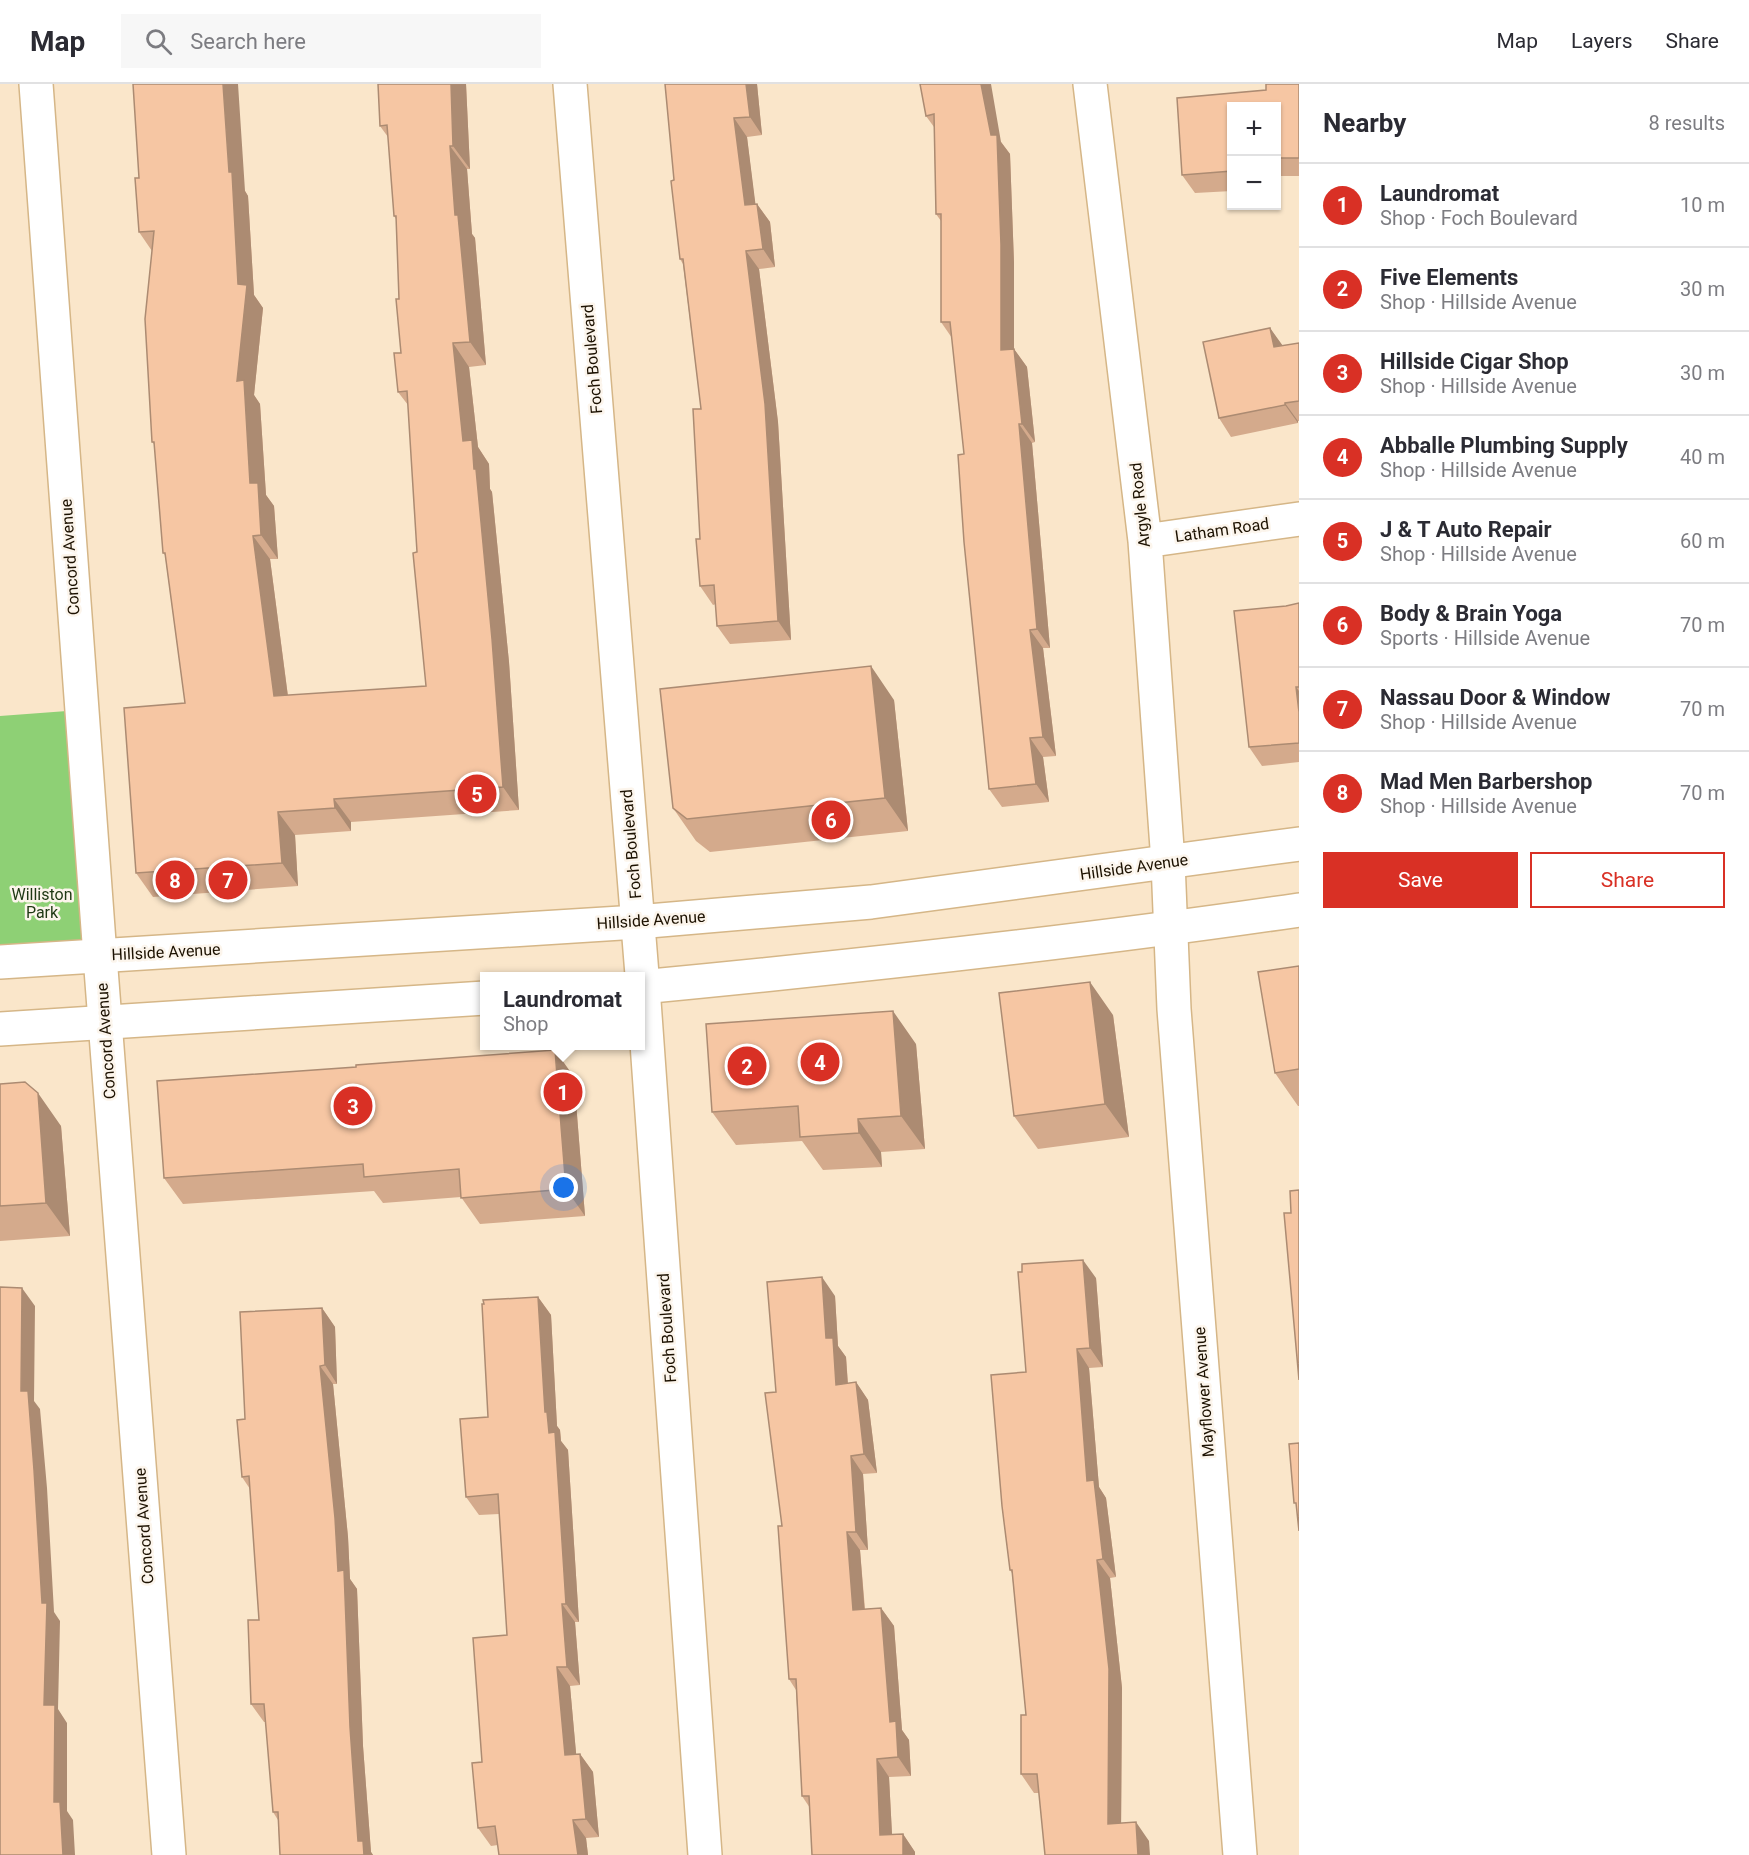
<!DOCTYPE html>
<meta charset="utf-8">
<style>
:root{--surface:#fff;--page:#f7f7f7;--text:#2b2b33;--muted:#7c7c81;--line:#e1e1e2;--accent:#d93025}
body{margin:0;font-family:Roboto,sans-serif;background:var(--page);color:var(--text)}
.controls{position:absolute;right:18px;top:18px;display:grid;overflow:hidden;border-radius:0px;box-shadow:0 2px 4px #0004}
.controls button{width:54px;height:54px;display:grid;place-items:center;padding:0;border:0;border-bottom:2px solid var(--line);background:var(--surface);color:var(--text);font:30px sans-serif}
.you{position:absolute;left:564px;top:1104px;width:21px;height:21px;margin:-15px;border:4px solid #fff;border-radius:50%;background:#1a73e8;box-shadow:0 0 0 9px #1a73e833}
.badge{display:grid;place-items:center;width:39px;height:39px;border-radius:50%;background:var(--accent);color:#fff;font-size:20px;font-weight:700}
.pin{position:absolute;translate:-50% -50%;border:3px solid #fff;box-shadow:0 2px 6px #0006}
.popup{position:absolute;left:480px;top:888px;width:165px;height:78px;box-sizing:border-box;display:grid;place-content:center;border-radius:0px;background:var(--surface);filter:drop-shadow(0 2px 4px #0005);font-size:20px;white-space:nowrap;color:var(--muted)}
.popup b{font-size:22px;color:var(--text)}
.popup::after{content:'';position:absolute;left:50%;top:100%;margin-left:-12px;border:12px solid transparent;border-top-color:var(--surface)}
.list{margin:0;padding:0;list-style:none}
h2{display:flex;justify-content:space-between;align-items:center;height:78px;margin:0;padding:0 24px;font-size:26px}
h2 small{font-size:20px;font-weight:400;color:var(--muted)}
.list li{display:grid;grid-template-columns:39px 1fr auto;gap:18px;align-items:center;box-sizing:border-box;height:84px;padding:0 24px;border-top:2px solid var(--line)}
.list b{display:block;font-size:22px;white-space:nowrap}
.list p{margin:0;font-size:20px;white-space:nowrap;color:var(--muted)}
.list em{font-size:20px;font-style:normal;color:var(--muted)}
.actions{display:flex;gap:12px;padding:18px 24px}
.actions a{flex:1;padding:14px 0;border:2px solid var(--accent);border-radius:0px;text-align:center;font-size:21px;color:var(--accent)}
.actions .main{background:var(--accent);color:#fff}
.icon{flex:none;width:33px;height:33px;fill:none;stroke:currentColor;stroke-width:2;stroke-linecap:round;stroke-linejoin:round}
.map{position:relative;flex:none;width:1299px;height:1771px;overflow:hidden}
header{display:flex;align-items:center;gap:36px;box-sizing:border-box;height:84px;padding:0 30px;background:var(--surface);border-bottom:2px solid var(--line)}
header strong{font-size:28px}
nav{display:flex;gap:33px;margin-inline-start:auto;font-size:21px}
.search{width:420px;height:54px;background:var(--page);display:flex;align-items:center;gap:15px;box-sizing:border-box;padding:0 21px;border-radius:0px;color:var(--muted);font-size:22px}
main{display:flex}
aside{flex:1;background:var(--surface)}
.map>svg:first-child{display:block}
.green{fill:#8ed075}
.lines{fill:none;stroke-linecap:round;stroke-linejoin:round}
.minor-casing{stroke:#d5b687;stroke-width:36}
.primary-casing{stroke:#d5b687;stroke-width:36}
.minor{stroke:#fff;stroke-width:33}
.primary{stroke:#fff;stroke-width:33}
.wall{fill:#d4aa8c}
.shaded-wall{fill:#ac8b72}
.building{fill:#f6c6a3;stroke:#ac8b72;stroke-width:1.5}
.labels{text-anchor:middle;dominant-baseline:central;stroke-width:5;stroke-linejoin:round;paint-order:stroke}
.street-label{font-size:16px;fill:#1c1101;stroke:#fcf5ec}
.park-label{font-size:16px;fill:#1e3813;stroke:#fcf5ec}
</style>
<header>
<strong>Map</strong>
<div class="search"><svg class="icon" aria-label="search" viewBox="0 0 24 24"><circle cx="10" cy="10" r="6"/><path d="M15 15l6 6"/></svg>Search here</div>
<nav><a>Map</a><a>Layers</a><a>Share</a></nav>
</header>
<main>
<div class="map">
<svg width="1299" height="1771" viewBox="0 0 1299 1771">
<rect width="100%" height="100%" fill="#fae6ca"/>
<!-- green -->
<path class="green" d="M 67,627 L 87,861 L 0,866 L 0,632 Z"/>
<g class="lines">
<defs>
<path id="minor" d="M 36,0 L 100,872 L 169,1771
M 570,0 L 643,903 L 705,1771
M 1090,0 L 1145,457 L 1168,778 L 1174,925 L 1240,1771
M 1145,457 L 1299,435"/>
<path id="primary" d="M 0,878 L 637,838 L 871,818 L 1299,760
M 641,903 C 861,882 1081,858 1299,826
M 0,945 L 485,914"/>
</defs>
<!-- minor casing -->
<use href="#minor" class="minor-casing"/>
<!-- primary casing -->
<use href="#primary" class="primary-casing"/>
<!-- minor -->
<use href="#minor" class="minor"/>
<!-- primary -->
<use href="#primary" class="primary"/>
</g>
<!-- wall -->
<path class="wall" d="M 378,0 L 466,0 L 470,85 L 467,85 L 472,150 L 475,154 L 486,281 L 469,283 L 478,363 L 489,380 L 490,405 L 492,408 L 509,578 L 519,726 L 351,738 L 351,747 L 295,751 L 298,802 L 153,813 L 136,789 L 185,619 L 165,471 L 163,469 L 155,361 L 152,358 L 152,167 L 139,148 L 245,107 L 248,112 L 254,211 L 263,224 L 254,311 L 260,320 L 266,411 L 274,422 L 278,475 L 270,475 L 288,612 L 426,602 L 408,321 L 398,308 L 401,269 L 396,135 L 394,132 L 388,53 L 380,42 Z
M 757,0 L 762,51 L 747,53 L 755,120 L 757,120 L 770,138 L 775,183 L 759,185 L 778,338 L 791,556 L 730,560 L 717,542 L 716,520 L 713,521 L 700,502 L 701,325 L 683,180 L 680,175 L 674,96 Z
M 920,0 L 1001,58 L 1010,70 L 1014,179 L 1014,265 L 1027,283 L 1035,358 L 1032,359 L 1050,564 L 1043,564 L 1056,672 L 1043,673 L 1049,718 L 1002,723 L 989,705 L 964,370 L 952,254 L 941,238 L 941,137 L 936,130 L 934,43 L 926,32 Z
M 1266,0 L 1299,0 L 1299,92 L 1276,92 L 1276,22 L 1232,22 L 1232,107 L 1195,109 L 1182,91 L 1177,14 L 1266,6 Z
M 1270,244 L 1282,262 L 1299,259 L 1299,337 L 1298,337 L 1298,339 L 1231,353 L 1219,334 Z
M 1299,519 L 1299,678 L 1262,682 L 1249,663 L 1286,522 Z
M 894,616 L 908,747 L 710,768 L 696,757 L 673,724 Z
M 1299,882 L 1299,1022 L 1298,1022 L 1275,989 Z
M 1113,931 L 1129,1053 L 1038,1065 L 1014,1032 Z
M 916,960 L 925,1065 L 881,1068 L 882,1083 L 823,1086 L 802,1057 L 736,1061 L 712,1028 Z
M 574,993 L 585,1132 L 480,1140 L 461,1113 L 383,1119 L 374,1107 L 183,1120 L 164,1094 Z
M 0,1000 L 61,1042 L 70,1152 L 0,1157 Z
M 1096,1194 L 1103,1283 L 1089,1284 L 1099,1403 L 1106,1414 L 1116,1493 L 1110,1494 L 1122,1604 L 1121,1739 L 1149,1757 L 1039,1709 L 1034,1709 L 1021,1690 L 1026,1631 L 1012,1489 L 1010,1486 L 1026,1288 Z
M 835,1212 L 838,1262 L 846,1273 L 848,1299 L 856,1298 L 868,1316 L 877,1389 L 863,1390 L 868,1466 L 860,1466 L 865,1525 L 881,1524 L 894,1542 L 902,1646 L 909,1656 L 911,1692 L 889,1693 L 892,1750 L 903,1750 L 915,1768 L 915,1771 L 812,1771 L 810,1724 L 802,1712 L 796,1606 L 789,1595 L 782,1442 Z
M 538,1213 L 551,1231 L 557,1342 L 560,1346 L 561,1357 L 568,1366 L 579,1538 L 575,1538 L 580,1601 L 570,1602 L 576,1670 L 580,1670 L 593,1688 L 599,1753 L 586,1754 L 588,1771 L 499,1771 L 498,1761 L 491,1762 L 478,1744 L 482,1678 L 507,1551 L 499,1430 L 479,1431 L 466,1413 L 488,1333 Z
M 322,1224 L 335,1243 L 337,1300 L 333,1300 L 348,1453 L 350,1495 L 357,1505 L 363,1662 L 371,1768 L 373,1771 L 280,1771 L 278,1736 L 273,1728 L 266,1638 L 264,1638 L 251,1620 L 259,1536 L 250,1405 L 242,1393 L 245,1335 Z"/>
<!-- shaded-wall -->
<path class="shaded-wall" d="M 223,0 L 238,0 L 245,107 L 248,112 L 254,211 L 263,224 L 254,311 L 260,320 L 266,411 L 274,422 L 278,475 L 261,451 L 250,399 L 237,297 L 229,88 Z
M 451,0 L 466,0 L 470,85 L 453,62 Z
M 746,0 L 757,0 L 762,51 L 750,33 Z
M 981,0 L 991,0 L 1001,58 L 1010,70 L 1014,179 L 1014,284 L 1001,266 L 991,51 Z
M 734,34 L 747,53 L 758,140 L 745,121 Z
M 450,62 L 467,85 L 472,150 L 475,154 L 486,281 L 470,258 L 455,131 Z
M 757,120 L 770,138 L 775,183 L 763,165 Z
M 746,167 L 759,185 L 778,338 L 791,556 L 778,537 Z
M 1270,244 L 1283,262 L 1274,263 Z
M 453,259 L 469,283 L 478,363 L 489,380 L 490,405 L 492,408 L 509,578 L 519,726 L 503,703 L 463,357 Z
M 1014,265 L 1027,283 L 1035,358 L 1022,340 Z
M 1285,319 L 1298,337 L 1298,339 L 1285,321 Z
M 1019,340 L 1032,359 L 1050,564 L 1037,545 Z
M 253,452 L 270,475 L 291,636 L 274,612 Z
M 1030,546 L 1043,564 L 1056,672 L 1043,653 Z
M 871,582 L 894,616 L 908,747 L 885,714 Z
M 1296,603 L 1299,607 L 1299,628 Z
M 1030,654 L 1043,673 L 1049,718 L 1036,700 Z
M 334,715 L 351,738 L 351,747 L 335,724 Z
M 278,728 L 295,751 L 298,802 L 282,779 Z
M 1090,898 L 1113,931 L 1129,1053 L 1105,1020 Z
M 893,927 L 916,960 L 925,1065 L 901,1032 Z
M 555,966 L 574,993 L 585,1132 L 566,1105 Z
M 38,1009 L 61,1042 L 70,1152 L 46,1119 Z
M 858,1035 L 881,1068 L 882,1083 L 859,1049 Z
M 1083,1176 L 1096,1194 L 1103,1283 L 1090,1264 Z
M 822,1193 L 835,1212 L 838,1262 L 846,1273 L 849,1319 L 836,1301 L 826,1254 Z
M 22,1204 L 35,1222 L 34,1317 L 40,1325 L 47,1404 L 54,1528 L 60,1537 L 58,1625 L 67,1639 L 67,1727 L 73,1736 L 75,1771 L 63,1771 L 54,1718 L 44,1621 L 42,1519 L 21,1307 Z
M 538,1213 L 551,1231 L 557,1342 L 560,1346 L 561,1357 L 568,1366 L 579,1538 L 566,1520 L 549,1349 L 545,1328 Z
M 322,1224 L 335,1243 L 337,1300 L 325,1281 Z
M 1077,1265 L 1089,1284 L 1099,1403 L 1106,1414 L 1116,1493 L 1103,1475 L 1087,1397 Z
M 320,1282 L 333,1300 L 348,1453 L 350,1495 L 357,1505 L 363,1662 L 371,1768 L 373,1771 L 364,1771 L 358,1757 L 338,1487 Z
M 856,1298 L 868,1316 L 877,1389 L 864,1370 Z
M 851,1372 L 863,1390 L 868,1466 L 856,1448 Z
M 847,1448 L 860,1466 L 866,1544 L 853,1526 Z
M 1097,1476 L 1110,1494 L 1122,1604 L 1121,1758 L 1108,1740 Z
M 562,1520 L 575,1538 L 580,1601 L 567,1583 Z
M 881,1524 L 894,1542 L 902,1646 L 909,1656 L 911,1692 L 898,1673 L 890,1638 Z
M 557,1583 L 570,1602 L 578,1690 L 565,1671 Z
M 580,1670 L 593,1688 L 599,1753 L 586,1735 Z
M 877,1675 L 889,1693 L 893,1769 L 880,1751 Z
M 573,1736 L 586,1754 L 588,1771 L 578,1771 Z
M 1136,1738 L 1149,1757 L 1150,1771 L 1138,1771 Z
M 903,1750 L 915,1768 L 915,1771 L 903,1771 Z"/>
<!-- building -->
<path class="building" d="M 133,0 L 223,0 L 229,88 L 232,88 L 238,200 L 247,201 L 237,297 L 244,296 L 250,399 L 258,399 L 261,451 L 253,452 L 274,612 L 426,602 L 413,469 L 417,468 L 407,307 L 398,308 L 394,269 L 401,269 L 396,215 L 399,215 L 396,132 L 394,132 L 387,41 L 380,42 L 378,0 L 451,0 L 453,62 L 450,62 L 455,131 L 458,131 L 470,258 L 453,259 L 463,357 L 472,356 L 474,385 L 476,385 L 492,555 L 503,703 L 334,715 L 335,724 L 278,728 L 282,779 L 136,789 L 124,624 L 185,619 L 165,469 L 163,469 L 154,358 L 152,358 L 145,235 L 154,147 L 139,148 L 135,94 L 139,94 Z
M 665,0 L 746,0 L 750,33 L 734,34 L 745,121 L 757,120 L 763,165 L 746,167 L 765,320 L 778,537 L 717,542 L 714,501 L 700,502 L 696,455 L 700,455 L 693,325 L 701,325 L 683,175 L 680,175 L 671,97 L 674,96 Z
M 920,0 L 981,0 L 991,51 L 997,51 L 1001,161 L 1001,266 L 1014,265 L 1022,340 L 1019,340 L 1037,545 L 1030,546 L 1043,653 L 1030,654 L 1036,700 L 989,705 L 964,458 L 958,371 L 964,370 L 950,238 L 941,238 L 941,130 L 936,130 L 934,30 L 926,32 Z
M 1266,0 L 1299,0 L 1299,74 L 1276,74 L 1276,22 L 1232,22 L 1232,87 L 1182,91 L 1177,14 L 1266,6 Z
M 1270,244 L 1274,263 L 1299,259 L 1299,317 L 1285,319 L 1285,321 L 1219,334 L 1203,258 Z
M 1299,519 L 1299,603 L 1296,603 L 1299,628 L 1299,659 L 1249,663 L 1234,527 L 1286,522 Z
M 871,582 L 885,714 L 687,735 L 673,724 L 660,605 Z
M 1299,882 L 1299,985 L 1275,989 L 1258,888 Z
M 1090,898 L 1105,1020 L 1014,1032 L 999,909 Z
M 893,927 L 901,1032 L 858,1035 L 859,1049 L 800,1053 L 798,1022 L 712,1028 L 706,940 Z
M 555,966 L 566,1105 L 461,1114 L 459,1085 L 364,1093 L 363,1080 L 164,1094 L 157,997 L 356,983 L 356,981 Z
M 25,998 L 38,1009 L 46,1119 L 0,1122 L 0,1000 Z
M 1299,1106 L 1299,1296 L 1284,1129 L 1291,1129 L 1290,1107 Z
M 1083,1176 L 1090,1264 L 1077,1265 L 1087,1397 L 1094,1396 L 1103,1475 L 1097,1476 L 1109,1585 L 1108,1740 L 1136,1738 L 1138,1771 L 1045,1771 L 1037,1690 L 1021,1690 L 1021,1631 L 1026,1631 L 1012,1486 L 1010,1486 L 1002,1422 L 991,1291 L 1026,1288 L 1018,1188 L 1022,1188 L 1022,1180 Z
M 822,1193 L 826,1254 L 833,1254 L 836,1301 L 856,1298 L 864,1370 L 851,1372 L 856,1448 L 847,1448 L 853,1526 L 881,1524 L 890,1638 L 896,1637 L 898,1673 L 877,1675 L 880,1751 L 903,1750 L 903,1771 L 812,1771 L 809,1712 L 802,1712 L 796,1595 L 789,1595 L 778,1442 L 782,1442 L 765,1309 L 776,1308 L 767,1198 Z
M 0,1203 L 22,1204 L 21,1307 L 28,1307 L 34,1386 L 42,1519 L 47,1519 L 44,1621 L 55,1621 L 54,1718 L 60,1718 L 63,1771 L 0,1771 Z
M 538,1213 L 545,1328 L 547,1328 L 549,1349 L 555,1348 L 566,1520 L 562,1520 L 567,1583 L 557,1583 L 565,1671 L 580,1670 L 586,1735 L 573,1736 L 578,1771 L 499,1771 L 495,1742 L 478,1744 L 472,1679 L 482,1678 L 473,1554 L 507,1551 L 498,1410 L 466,1413 L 460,1335 L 488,1333 L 482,1220 L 484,1220 L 483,1216 Z
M 322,1224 L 325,1281 L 320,1282 L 335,1434 L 338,1487 L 344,1486 L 350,1643 L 358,1757 L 363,1757 L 364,1771 L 280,1771 L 278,1728 L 273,1728 L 264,1620 L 251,1620 L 248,1536 L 259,1536 L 249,1392 L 242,1393 L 237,1336 L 245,1335 L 240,1228 Z
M 1299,1359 L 1299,1447 L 1296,1419 L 1294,1419 L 1289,1360 Z"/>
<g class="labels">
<!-- street labels -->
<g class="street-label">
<text transform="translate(592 275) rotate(-95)">Foch Boulevard</text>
<text transform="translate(1140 421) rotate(-96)">Argyle Road</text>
<text transform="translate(1222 446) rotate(-8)">Latham Road</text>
<text transform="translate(70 473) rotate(-94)">Concord Avenue</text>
<text transform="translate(631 760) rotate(-95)">Foch Boulevard</text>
<text transform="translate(1134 783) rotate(-8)">Hillside Avenue</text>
<text transform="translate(651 836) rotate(-4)">Hillside Avenue</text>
<text transform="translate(166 868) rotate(-3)">Hillside Avenue</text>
<text transform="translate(106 957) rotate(-94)">Concord Avenue</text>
<text transform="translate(667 1244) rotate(-94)">Foch Boulevard</text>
<text transform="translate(1204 1308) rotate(-94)">Mayflower Avenue</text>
<text transform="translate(144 1442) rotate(-94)">Concord Avenue</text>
</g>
<!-- park labels -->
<g class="park-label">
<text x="42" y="810">Williston<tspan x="42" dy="18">Park</tspan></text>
</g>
</g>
</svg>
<div class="controls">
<button>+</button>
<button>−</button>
</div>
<div class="you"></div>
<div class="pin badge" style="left:563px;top:1008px">1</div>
<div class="popup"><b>Laundromat</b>Shop</div>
<div class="pin badge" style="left:747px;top:982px">2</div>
<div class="pin badge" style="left:353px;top:1022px">3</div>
<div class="pin badge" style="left:820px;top:978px">4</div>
<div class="pin badge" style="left:477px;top:710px">5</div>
<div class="pin badge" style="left:831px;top:736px">6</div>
<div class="pin badge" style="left:228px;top:796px">7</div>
<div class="pin badge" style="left:175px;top:796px">8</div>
</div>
<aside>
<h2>Nearby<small>8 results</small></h2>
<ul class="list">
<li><span class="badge">1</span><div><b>Laundromat</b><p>Shop · Foch Boulevard</p></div><em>10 m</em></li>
<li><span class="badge">2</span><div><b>Five Elements</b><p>Shop · Hillside Avenue</p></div><em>30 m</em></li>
<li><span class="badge">3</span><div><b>Hillside Cigar Shop</b><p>Shop · Hillside Avenue</p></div><em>30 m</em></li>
<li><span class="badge">4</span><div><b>Abballe Plumbing Supply</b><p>Shop · Hillside Avenue</p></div><em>40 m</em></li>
<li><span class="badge">5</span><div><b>J &amp; T Auto Repair</b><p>Shop · Hillside Avenue</p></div><em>60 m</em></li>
<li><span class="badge">6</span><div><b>Body &amp; Brain Yoga</b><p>Sports · Hillside Avenue</p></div><em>70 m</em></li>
<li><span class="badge">7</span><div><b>Nassau Door &amp; Window</b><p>Shop · Hillside Avenue</p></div><em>70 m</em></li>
<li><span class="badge">8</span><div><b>Mad Men Barbershop</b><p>Shop · Hillside Avenue</p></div><em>70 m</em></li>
</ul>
<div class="actions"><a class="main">Save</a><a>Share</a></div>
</aside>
</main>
